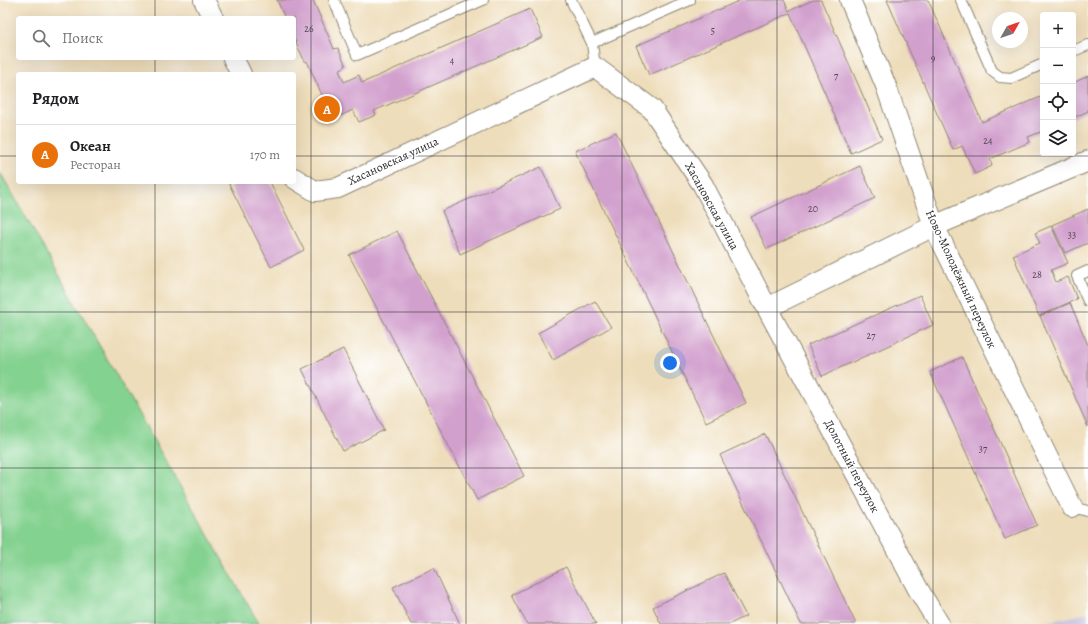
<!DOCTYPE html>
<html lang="ru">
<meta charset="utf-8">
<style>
:root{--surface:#fff;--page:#f6f6f6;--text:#202124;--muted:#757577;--line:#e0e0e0;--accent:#1f6fb2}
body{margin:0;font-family:Alegreya,serif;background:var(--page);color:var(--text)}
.controls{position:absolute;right:12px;top:12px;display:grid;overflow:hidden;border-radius:4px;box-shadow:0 4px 16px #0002}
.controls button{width:36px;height:36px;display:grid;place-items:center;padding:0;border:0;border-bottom:1px solid var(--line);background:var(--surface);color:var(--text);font:20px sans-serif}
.compass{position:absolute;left:992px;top:12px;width:36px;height:36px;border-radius:50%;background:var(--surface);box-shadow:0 4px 16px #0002;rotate:50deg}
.you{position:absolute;left:670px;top:363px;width:14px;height:14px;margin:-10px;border:3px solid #fff;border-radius:50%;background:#1a73e8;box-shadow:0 0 0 6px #1a73e833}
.badge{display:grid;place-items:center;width:26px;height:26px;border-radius:50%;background:var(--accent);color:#fff;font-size:13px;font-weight:700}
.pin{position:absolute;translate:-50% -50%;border:2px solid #fff;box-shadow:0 1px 4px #0006}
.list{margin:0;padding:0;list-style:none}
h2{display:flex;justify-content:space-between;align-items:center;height:52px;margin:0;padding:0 16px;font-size:17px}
h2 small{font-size:13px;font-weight:400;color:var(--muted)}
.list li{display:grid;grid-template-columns:26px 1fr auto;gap:12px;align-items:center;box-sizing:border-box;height:60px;padding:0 16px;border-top:1px solid var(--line)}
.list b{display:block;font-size:15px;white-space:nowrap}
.list p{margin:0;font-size:13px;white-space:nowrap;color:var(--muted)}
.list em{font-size:13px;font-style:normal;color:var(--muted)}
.icon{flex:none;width:22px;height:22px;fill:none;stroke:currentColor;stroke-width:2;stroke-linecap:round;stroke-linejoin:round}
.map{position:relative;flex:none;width:1088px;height:624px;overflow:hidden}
.search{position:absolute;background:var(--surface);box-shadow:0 4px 16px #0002;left:16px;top:16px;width:280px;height:44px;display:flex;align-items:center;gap:10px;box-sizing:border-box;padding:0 14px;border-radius:4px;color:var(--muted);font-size:15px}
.panel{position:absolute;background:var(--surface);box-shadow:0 4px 16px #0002;left:16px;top:72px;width:280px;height:112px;border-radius:4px}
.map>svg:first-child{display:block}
.industrial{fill:#c5c0da}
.green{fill:#84d290;stroke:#587e5e}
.building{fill:#d2a0cd}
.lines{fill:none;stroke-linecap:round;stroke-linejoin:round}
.lane-casing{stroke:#8c8472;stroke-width:12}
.street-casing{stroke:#8c8472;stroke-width:22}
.lane{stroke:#fff;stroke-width:10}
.street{stroke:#fff;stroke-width:20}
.grid{fill:none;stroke:#2b2b2b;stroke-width:1;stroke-opacity:0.55}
.labels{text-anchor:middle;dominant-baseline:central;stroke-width:3;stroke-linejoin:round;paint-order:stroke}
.number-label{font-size:10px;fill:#554854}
.street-label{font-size:12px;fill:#2b2b2b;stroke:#fff}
</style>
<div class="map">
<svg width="1088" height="624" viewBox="0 0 1088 624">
<rect width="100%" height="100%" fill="#fff"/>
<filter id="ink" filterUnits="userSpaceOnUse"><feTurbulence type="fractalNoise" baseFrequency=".025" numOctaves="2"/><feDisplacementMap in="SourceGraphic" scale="8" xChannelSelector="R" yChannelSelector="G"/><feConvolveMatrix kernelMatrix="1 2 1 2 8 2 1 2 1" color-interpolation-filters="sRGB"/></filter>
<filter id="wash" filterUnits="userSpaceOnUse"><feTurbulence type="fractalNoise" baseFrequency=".012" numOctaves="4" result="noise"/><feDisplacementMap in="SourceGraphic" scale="16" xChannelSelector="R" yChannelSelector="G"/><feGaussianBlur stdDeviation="0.9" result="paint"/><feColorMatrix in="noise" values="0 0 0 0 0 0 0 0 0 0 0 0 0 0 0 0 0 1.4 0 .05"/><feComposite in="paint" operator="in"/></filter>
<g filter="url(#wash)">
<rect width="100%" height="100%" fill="#eeddba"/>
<!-- industrial -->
<path class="industrial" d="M 1088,613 L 1088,624 L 1039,624 Z"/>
<!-- green -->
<path class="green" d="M 0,172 L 259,624 L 0,624 Z"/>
<g id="blocks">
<!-- building -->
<path class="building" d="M 277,0 L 313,0 L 334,49 L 338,48 L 346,66 L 339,70 L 344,82 L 359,75 L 362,83 L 530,9 L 543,37 L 374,111 L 376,115 L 359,122 L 353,110 L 327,122 L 319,105 L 325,102 L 307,61 L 305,62 L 294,38 L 294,18 L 285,18 Z
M 741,0 L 784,0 L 789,11 L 813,0 L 821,0 L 882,139 L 851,153 L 790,13 L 649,75 L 636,46 Z
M 887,0 L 928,0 L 982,122 L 1043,96 L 1043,131 L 1028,137 L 1030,142 L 990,159 L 992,166 L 975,174 L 962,146 L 953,150 Z
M 1088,76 L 1088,111 L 1073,118 L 1073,83 Z
M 616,132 L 746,403 L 706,422 L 575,151 Z
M 860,166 L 875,198 L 767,249 L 751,217 Z
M 541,167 L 560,209 L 460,254 L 442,211 Z
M 228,182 L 270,182 L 304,250 L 271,267 Z
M 1088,209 L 1088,243 L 1065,253 L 1052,225 Z
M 1051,226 L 1068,263 L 1051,270 L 1056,282 L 1068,277 L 1077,299 L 1039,316 L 1013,255 L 1040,243 L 1035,233 Z
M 397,231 L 524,476 L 477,500 L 349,255 Z
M 920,295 L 933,325 L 822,376 L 808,345 Z
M 595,301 L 611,327 L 553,360 L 538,333 Z
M 1070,303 L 1088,345 L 1088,427 L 1040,316 Z
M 343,349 L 384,430 L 343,451 L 302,369 Z
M 962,357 L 1037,525 L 1005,539 L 930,372 Z
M 765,434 L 856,624 L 801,624 L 720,455 Z
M 566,567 L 596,624 L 527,624 L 512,595 Z
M 434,568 L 460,624 L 411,624 L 393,587 Z
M 724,573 L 746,616 L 730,624 L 661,624 L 653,607 Z"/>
</g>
</g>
<g filter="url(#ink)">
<use href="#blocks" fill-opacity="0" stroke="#8c8472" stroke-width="1"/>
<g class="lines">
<defs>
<path id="lane" d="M 334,0 L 357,55 L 483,0
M 571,0 L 592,43 L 595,67
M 961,0 L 992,71 L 1000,77 L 1011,78 L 1043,64
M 592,43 L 690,0
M 1073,51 L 1088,45
M 1088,271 L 1077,276 L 1088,301
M 1072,507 L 1088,511"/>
<path id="street" d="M 204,0 L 213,18
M 850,0 L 886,86 L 934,226 L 1072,507
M 233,58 L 241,74
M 294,178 L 315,191 L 338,188 L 595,67 L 652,109 L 703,185 L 767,308 L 918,589 L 939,624
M 767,308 L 934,226 L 1088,161"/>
</defs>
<!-- lane casing -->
<use href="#lane" class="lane-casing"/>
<!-- street casing -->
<use href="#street" class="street-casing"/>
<!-- lane -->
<use href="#lane" class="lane"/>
<!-- street -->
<use href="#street" class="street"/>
</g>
</g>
<!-- grid -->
<path class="grid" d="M 155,0 L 155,18M 311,0 L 311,624M 466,0 L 466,624M 622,0 L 622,624M 777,0 L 777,624M 933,0 L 933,624M 155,58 L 155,74M 0,156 L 18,156M 294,156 L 1088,156M 155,182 L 155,624M 0,312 L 1088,312M 0,468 L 1088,468"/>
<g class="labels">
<!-- number labels -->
<g class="number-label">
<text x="309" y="28">26</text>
<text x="713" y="30">5</text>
<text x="933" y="57">9</text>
<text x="452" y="60">4</text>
<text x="836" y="75">7</text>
<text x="988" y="140">24</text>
<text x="813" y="208">20</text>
<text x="1072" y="234">33</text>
<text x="1037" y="274">28</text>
<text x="871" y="335">27</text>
<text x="983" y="448">37</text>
</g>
<!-- street labels -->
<g class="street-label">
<text transform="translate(393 161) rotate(-25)">Хасановская улица</text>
<text transform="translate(712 206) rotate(61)">Хасановская улица</text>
<text transform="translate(961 279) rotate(65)">Ново-Молодёжный переулок</text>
<text transform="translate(852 466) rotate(62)">Долотный переулок</text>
</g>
</g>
</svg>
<div class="controls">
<button>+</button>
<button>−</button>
<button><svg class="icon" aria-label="locate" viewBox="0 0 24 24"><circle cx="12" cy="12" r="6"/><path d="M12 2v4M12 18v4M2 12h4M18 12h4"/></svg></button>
<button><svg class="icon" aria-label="layers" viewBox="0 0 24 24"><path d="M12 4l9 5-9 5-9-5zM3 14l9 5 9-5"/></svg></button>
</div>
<svg class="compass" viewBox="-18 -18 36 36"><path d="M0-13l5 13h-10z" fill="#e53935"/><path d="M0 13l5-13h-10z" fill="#757577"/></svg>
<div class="you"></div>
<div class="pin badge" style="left:327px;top:109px;background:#e8710a">A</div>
<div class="search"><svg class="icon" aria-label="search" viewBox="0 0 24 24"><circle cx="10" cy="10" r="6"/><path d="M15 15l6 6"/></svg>Поиск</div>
<section class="panel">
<h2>Рядом<small></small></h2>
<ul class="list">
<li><span class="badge" style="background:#e8710a">A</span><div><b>Океан</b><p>Ресторан</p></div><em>170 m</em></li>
</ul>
</section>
</div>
